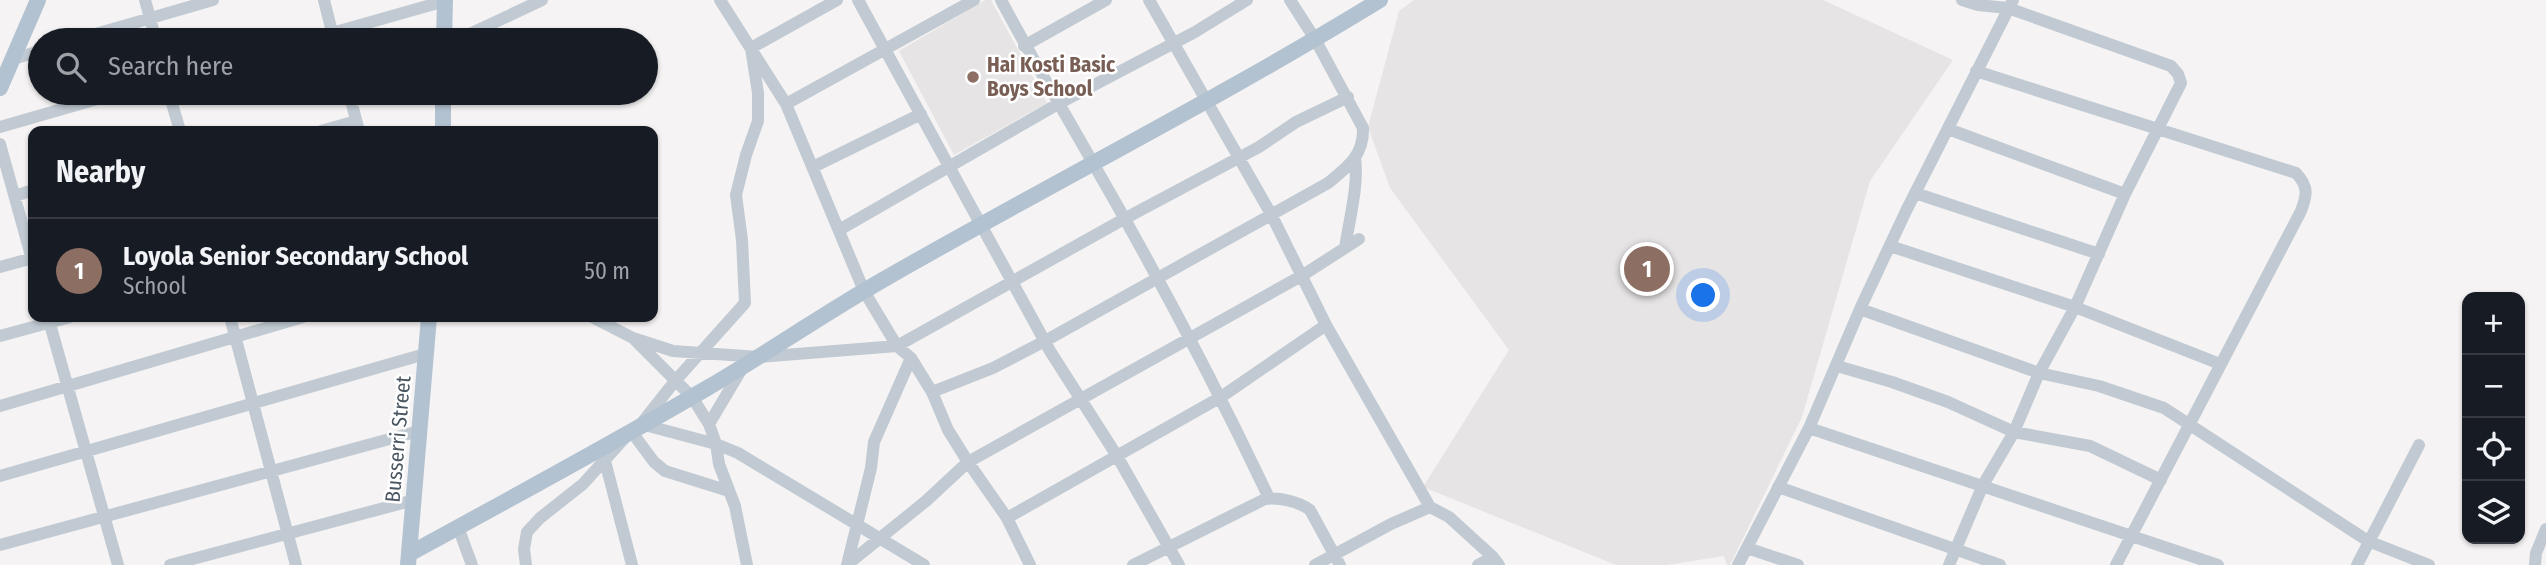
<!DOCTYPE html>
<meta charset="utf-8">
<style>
:root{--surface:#171b24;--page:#20242c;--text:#f1f3f6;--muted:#9ea1a6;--line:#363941;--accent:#0f766e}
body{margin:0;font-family:"Fira Sans Condensed",sans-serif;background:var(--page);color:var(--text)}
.controls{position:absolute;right:21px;bottom:21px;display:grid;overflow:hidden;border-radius:14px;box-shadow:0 2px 5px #0004}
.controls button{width:63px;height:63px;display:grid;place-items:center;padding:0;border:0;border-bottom:2px solid var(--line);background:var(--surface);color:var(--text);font:35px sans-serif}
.you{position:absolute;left:1704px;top:296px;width:24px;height:24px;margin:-18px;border:5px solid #fff;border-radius:50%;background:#1a73e8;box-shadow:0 0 0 10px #1a73e833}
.badge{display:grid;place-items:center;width:46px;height:46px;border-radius:50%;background:var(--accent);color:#fff;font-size:23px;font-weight:700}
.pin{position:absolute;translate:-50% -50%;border:4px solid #fff;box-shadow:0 2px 7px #0006}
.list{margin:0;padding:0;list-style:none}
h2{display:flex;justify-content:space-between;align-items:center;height:91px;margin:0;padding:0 28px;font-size:30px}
h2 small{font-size:23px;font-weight:400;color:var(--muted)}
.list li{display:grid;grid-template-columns:46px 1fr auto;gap:21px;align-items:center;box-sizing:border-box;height:105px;padding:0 28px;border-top:2px solid var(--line)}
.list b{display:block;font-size:26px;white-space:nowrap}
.list p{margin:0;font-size:23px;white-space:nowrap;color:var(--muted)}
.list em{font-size:23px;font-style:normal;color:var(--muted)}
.icon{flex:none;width:38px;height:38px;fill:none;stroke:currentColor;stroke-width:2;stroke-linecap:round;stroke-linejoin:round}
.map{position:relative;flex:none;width:2546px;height:565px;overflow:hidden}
.search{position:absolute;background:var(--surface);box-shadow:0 2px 5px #0004;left:28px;top:28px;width:630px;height:77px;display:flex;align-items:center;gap:18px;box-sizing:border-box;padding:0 24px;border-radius:38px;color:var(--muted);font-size:26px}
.panel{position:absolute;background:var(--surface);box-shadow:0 2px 5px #0004;left:28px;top:126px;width:630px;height:196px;border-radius:14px}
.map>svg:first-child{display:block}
.education{fill:#e6e4e5}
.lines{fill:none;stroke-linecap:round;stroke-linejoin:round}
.minor{stroke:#c1cad2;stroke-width:12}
.major{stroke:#b3c2d1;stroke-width:16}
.education-dot{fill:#8d6e63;stroke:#fff;stroke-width:2.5}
.labels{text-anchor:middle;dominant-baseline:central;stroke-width:5;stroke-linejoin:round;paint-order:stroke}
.education-label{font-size:21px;font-weight:bold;fill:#785e54;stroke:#fff;text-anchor:start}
.street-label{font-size:21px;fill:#4a5661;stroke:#fff}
</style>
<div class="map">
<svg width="2546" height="565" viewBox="0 0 2546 565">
<rect width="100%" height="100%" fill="#f5f3f3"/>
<!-- education -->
<path class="education" d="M 985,0 L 991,0 L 1047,103 L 954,155 L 899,51 Z
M 1414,0 L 1823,0 L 1953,60 L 1870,181 L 1802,417 L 1730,565 L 1727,565 L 1724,556 L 1667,565 L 1616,565 L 1423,487 L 1509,350 L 1390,188 L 1368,127 L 1399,11 Z"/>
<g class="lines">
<!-- minor -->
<path class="minor" d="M 145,0 L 156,40
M 324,0 L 334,40
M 720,0 L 786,104 L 864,291 L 897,346 L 911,358 L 932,392 L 948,430 L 968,462 L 1007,518 L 1030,565
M 837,0 L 751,48 L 758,93 L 758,121 L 746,155 L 736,195 L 742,240 L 745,303 L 675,381 L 641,424 L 716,444 L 738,453 L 924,565
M 858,0 L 1050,351 L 1117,456 L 1179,565
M 1001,0 C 1030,55 1062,108 1093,163 C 1156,272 1215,384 1269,498
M 1149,0 L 1271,214 L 1326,325 L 1430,507
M 332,33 L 445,1
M 75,40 L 213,0
M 457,40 L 542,0
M 1024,46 L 1106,0
M 13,59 L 40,51
M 1976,71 L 2296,173 C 2309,187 2307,195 2301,211 L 2116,565
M 169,93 L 180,131
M 349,93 L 359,131
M 351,101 L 379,93
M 786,104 L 974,0
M 0,127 L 118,93
M 1948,129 L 2125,194
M 321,131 L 356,121
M 0,144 L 33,263
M 813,167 L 921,114
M 1915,193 L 2099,254
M 15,196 L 33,190
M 839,230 L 1058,104 L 1195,32 L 1247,0
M 1890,246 L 2075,307 L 2220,364
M 1345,248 C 1349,221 1359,184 1355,158
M 0,267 L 33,258
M 1860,309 L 2039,373 L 2099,386 L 2164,408 L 2368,541 L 2429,565
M 48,317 L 118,565
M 230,317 L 296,565
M 592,317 L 633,338 L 673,351 L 759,357 L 897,346 L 1124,219 L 1259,147 L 1296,122 L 1348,97
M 0,336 L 70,317
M 635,340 L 692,397 L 709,424 L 716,444 L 719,464 L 735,506 L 747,565
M 1837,366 L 1892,382 L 1948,402 L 2014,432 L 2090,446 L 2161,480
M 932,392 L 993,368 L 1045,341 L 1328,183 C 1348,167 1364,155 1363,128 L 1315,39 L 1290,0
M 0,406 L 303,317
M 709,424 L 743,367
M 1809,428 L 2218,565
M 605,461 L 632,565
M 0,476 L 425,354
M 1778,487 L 2000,565
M 1007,518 L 1221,397 L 1326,325
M 458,527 L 472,565
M 0,545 L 419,431
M 1747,548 L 1798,565
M 848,564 L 926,501 L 968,462 L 1303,275 L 1359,239
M 170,565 L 414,500
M 526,565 L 524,549 L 527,532 L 540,518 L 583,484 L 631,431 L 654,462 L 665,471 L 729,491
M 847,565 L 871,468 L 874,442 L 911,358
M 1133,565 L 1265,499 C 1279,497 1300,502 1310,510 L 1340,565
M 1315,565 L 1391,524 L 1430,507 L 1449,517 L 1493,557
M 1478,565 L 1493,557 L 1499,565
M 1738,565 L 1809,428 L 1860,309 L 1906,211 L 2013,0
M 1949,565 L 1983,485 L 2014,432 L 2039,373 L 2075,307 L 2125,194 L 2181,83 L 2178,74 L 2171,66 L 2008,8 L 1978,5 L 1962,0
M 2357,565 L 2419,445
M 2535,565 L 2536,553 L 2546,529"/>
<!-- major -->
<path class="major" d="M 444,40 L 445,0
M 0,88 L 38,0
M 443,131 L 443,93
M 409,554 C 510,499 610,445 709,387 C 767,353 822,315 881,281 C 1046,186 1217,100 1380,0
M 408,565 L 429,317"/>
</g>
<!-- markers -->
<circle class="education-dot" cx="973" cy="77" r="7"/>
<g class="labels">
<!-- education labels -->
<g class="education-label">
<text x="987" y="65">Hai Kosti Basic<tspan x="987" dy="24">Boys School</tspan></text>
</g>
<!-- street labels -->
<g class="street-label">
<text transform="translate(398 439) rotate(-85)">Busserri Street</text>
</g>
</g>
</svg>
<div class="controls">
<button>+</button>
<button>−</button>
<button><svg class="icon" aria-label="locate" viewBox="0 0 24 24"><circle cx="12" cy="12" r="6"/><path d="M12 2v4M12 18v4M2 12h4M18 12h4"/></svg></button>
<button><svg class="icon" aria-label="layers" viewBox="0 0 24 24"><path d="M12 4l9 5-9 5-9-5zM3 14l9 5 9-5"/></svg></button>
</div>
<div class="you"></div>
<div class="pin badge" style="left:1647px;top:269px;background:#8d6e63">1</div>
<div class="search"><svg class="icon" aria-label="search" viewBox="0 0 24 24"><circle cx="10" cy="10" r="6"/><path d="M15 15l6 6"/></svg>Search here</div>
<section class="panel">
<h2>Nearby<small></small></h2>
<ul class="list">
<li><span class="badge" style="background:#8d6e63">1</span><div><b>Loyola Senior Secondary School</b><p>School</p></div><em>50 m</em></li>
</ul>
</section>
</div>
